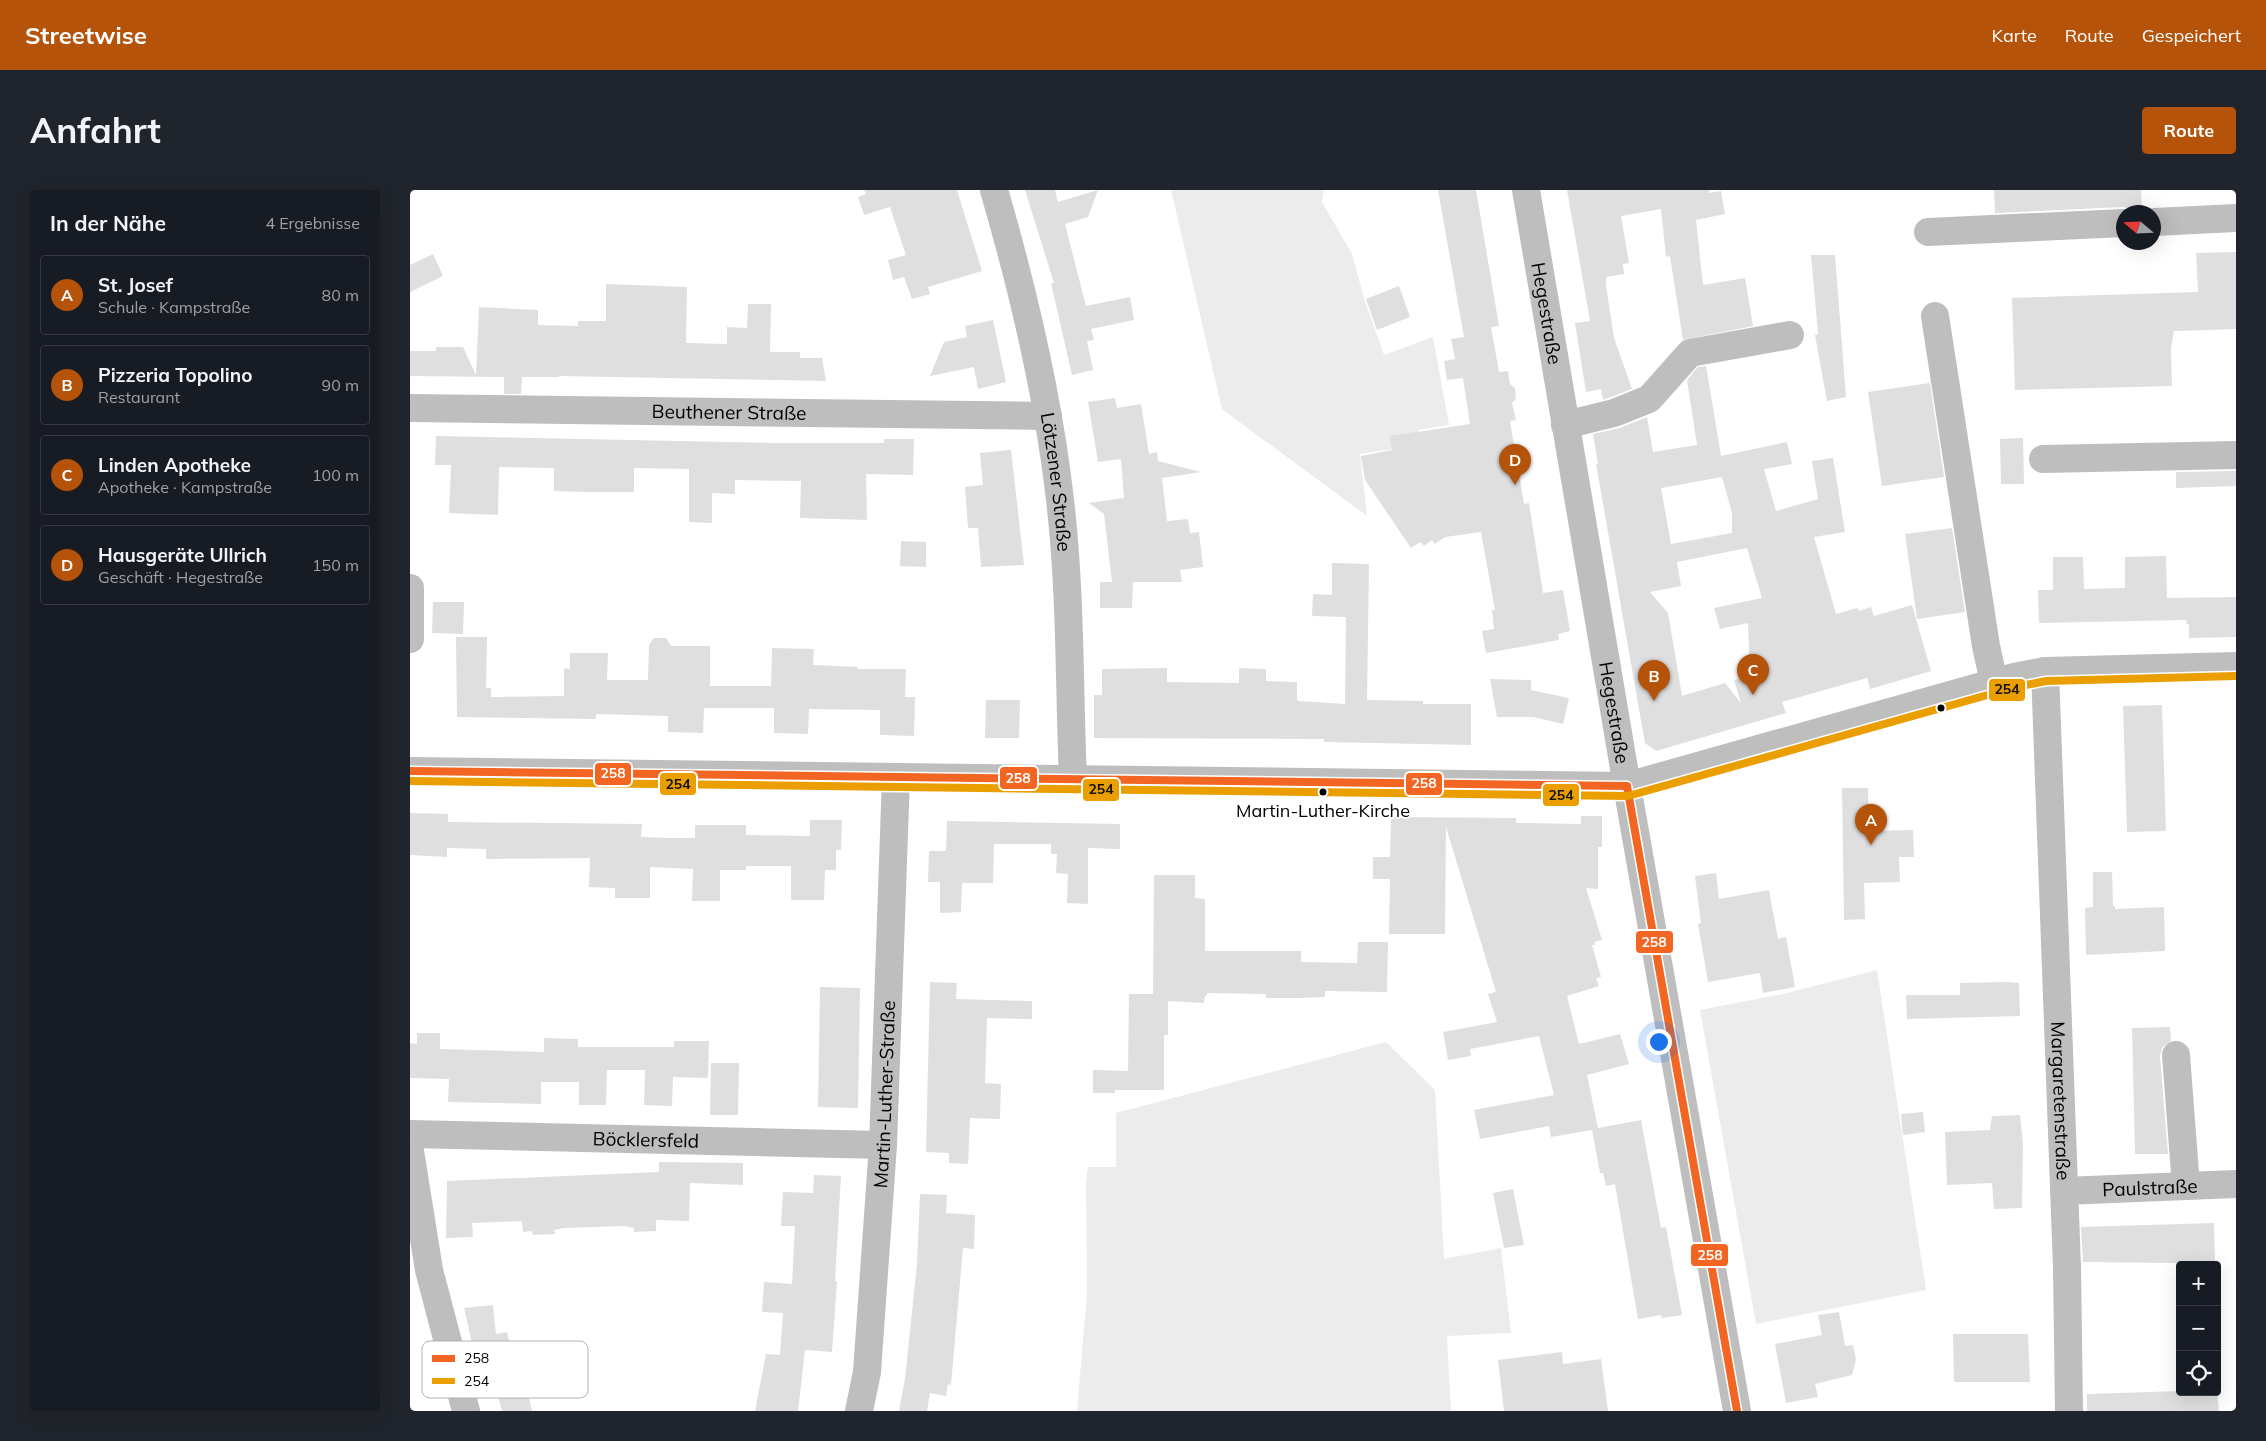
<!DOCTYPE html>
<html lang="de">
<meta charset="utf-8">
<style>
:root{--surface:#171b24;--page:#20242c;--text:#f1f3f6;--muted:#9ea1a6;--line:#363941;--accent:#b45309}
body{margin:0;font-family:Mulish,sans-serif;background:var(--page);color:var(--text)}
.controls{position:absolute;right:15px;bottom:15px;display:grid;overflow:hidden;border-radius:5px;box-shadow:0 5px 20px #0002}
.controls button{width:45px;height:45px;display:grid;place-items:center;padding:0;border:0;border-bottom:1px solid var(--line);background:var(--surface);color:var(--text);font:25px sans-serif}
.compass{position:absolute;left:1706px;top:15px;width:45px;height:45px;border-radius:50%;background:var(--surface);box-shadow:0 5px 20px #0002;rotate:289deg}
.you{position:absolute;left:1248px;top:851px;width:18px;height:18px;margin:-12px;border:4px solid #fff;border-radius:50%;background:#1a73e8;box-shadow:0 0 0 8px #1a73e833}
.badge{display:grid;place-items:center;width:32px;height:32px;border-radius:50%;background:var(--accent);color:#fff;font-size:16px;font-weight:700}
.pin{position:absolute;translate:-50% -41px;filter:drop-shadow(0 1px 2px #0008)}
.pin::after{content:'';position:absolute;top:26px;width:18px;height:15px;background:inherit;clip-path:polygon(0 0,100% 0,50% 100%)}
.list{margin:0;padding:0;list-style:none}
h2{display:flex;justify-content:space-between;align-items:center;height:65px;margin:0;padding:0 20px;font-size:21px}
h2 small{font-size:16px;font-weight:400;color:var(--muted)}
.list li{display:grid;grid-template-columns:32px 1fr auto;gap:15px;align-items:center;box-sizing:border-box;height:80px;margin:0 10px 10px;padding:0 10px;border:1px solid var(--line);border-radius:5px}
.list b{display:block;font-size:19px;white-space:nowrap}
.list p{margin:0;font-size:16px;white-space:nowrap;color:var(--muted)}
.list em{font-size:16px;font-style:normal;color:var(--muted)}
.icon{flex:none;width:28px;height:28px;fill:none;stroke:currentColor;stroke-width:2;stroke-linecap:round;stroke-linejoin:round}
.map{position:relative;flex:none;width:1826px;height:1221px;overflow:hidden;border-radius:5px}
header{display:flex;align-items:center;gap:30px;box-sizing:border-box;height:70px;padding:0 25px;background:var(--accent);color:#fff}
header strong{font-size:24px}
nav{display:flex;gap:28px;margin-inline-start:auto;font-size:18px}
.intro{display:flex;align-items:center;justify-content:space-between;box-sizing:border-box;height:120px;padding:0 30px}
h1{margin:0;font-size:35px}
.button{padding:12px 22px;border-radius:5px;background:var(--accent);color:#fff;font-size:18px;font-weight:700}
main{display:flex;gap:30px;padding:0 30px}
aside{flex:1;background:var(--surface);border-radius:5px;box-shadow:0 5px 20px #0002}
.map>svg:first-child{display:block}
.green{fill:#ececec}
.building{fill:#dfdfdf;fill-rule:evenodd}
.lines{fill:none;stroke-linecap:round;stroke-linejoin:round}
.minor{stroke:#bebebe;stroke-width:28}
.bus-1-casing{stroke:#fff;stroke-width:11}
.bus-2-casing{stroke:#fff;stroke-width:11}
.bus-1{stroke:#f26522;stroke-width:8}
.bus-2{stroke:#eb9e00;stroke-width:8}
.bus-dot{fill:#000;stroke:#fff;stroke-width:2}
.labels{text-anchor:middle;dominant-baseline:central;stroke-width:4;stroke-linejoin:round;paint-order:stroke}
.bus-label{font-size:18px;fill:#000;stroke:#fff}
.street-label{font-size:19px;fill:#000;stroke:#fff}
.key{fill:#fff;stroke:#b2b2b2;stroke-width:1}
.key-label{font-size:14px;fill:#000}
.line-badge{stroke:#fff;stroke-width:2}
.badge-label{font-size:14px;text-anchor:middle;font-weight:bold;fill:#fff}
.pale-badge-label{font-size:14px;text-anchor:middle;font-weight:bold;fill:#111}
</style>
<header>
<strong>Streetwise</strong>
<nav><a>Karte</a><a>Route</a><a>Gespeichert</a></nav>
</header>
<div class="intro"><h1>Anfahrt</h1><a class="button">Route</a></div>
<main>
<aside>
<h2>In der Nähe<small>4 Ergebnisse</small></h2>
<ul class="list">
<li><span class="badge">A</span><div><b>St. Josef</b><p>Schule · Kampstraße</p></div><em>80 m</em></li>
<li><span class="badge">B</span><div><b>Pizzeria Topolino</b><p>Restaurant</p></div><em>90 m</em></li>
<li><span class="badge">C</span><div><b>Linden Apotheke</b><p>Apotheke · Kampstraße</p></div><em>100 m</em></li>
<li><span class="badge">D</span><div><b>Hausgeräte Ullrich</b><p>Geschäft · Hegestraße</p></div><em>150 m</em></li>
</ul>
</aside>
<div class="map">
<svg width="1826" height="1221" viewBox="0 0 1826 1221">
<rect width="100%" height="100%" fill="#fff"/>
<!-- green -->
<path class="green" d="M 761,0 L 914,0 L 912,12 L 942,64 L 954,108 L 974,165 L 1023,147 L 1039,235 L 1008,240 L 1010,255 L 950,264 L 957,326 L 812,219 Z
M 1467,780 L 1516,1100 L 1346,1134 L 1290,820 L 1373,804 Z
M 976,852 L 1025,900 L 1034,1069 L 1091,1058 L 1101,1143 L 1037,1146 L 1041,1221 L 667,1221 L 677,1103 L 676,992 L 678,977 L 706,977 L 706,923 Z"/>
<!-- building -->
<path class="building" d="M 454,0 L 547,0 L 572,81 L 518,97 L 520,104 L 502,109 L 494,87 L 483,90 L 478,70 L 496,65 L 480,17 L 454,25 L 448,7 L 456,4 Z
M 615,0 L 645,0 L 648,12 L 688,0 L 678,27 L 655,34 L 676,116 L 720,107 L 724,130 L 681,139 L 684,150 L 677,151 L 683,180 L 662,185 L 641,93 L 644,93 Z
M 1028,0 L 1066,0 L 1089,136 L 1081,137 L 1089,182 L 1098,181 L 1100,194 L 1105,198 L 1106,209 L 1102,213 L 1106,230 L 1100,231 L 1114,314 L 1119,313 L 1133,403 L 1153,400 L 1160,441 L 1148,444 L 1149,450 L 1076,463 L 1072,441 L 1084,439 L 1082,420 L 1085,420 L 1071,342 L 1035,347 L 1025,354 L 1022,350 L 1014,356 L 1010,352 L 1001,358 L 955,290 L 951,266 L 982,260 L 980,246 L 1060,234 L 1053,188 L 1037,190 L 1034,171 L 1045,169 L 1041,149 L 1054,147 Z
M 1157,0 L 1299,0 L 1299,3 L 1311,1 L 1315,24 L 1286,30 L 1293,95 L 1335,88 L 1343,136 L 1273,150 L 1260,66 L 1256,67 L 1251,19 L 1211,26 L 1219,73 L 1213,74 L 1214,84 L 1196,87 L 1196,95 L 1204,148 L 1222,199 L 1193,210 L 1191,199 L 1176,202 L 1165,133 L 1180,131 Z
M 1584,0 L 1731,0 L 1732,20 L 1723,20 L 1713,17 L 1585,23 Z
M 1826,62 L 1826,139 L 1764,141 L 1761,158 L 1762,196 L 1605,200 L 1602,108 L 1788,102 L 1786,63 Z
M 23,64 L 33,86 L 0,102 L 0,75 Z
M 1401,65 L 1425,65 L 1436,207 L 1417,211 L 1405,145 L 1408,144 Z
M 196,94 L 277,97 L 276,153 L 317,154 L 317,137 L 337,138 L 338,114 L 361,114 L 360,162 L 390,162 L 390,168 L 412,168 L 416,191 L 149,186 L 149,187 L 112,187 L 111,204 L 94,204 L 94,187 L 0,186 L 0,161 L 26,161 L 26,157 L 53,157 L 66,185 L 69,117 L 128,120 L 128,135 L 168,136 L 168,131 L 196,131 Z
M 989,96 L 1000,127 L 967,140 L 956,109 Z
M 583,130 L 596,192 L 568,199 L 564,177 L 520,186 L 534,152 L 557,147 L 555,136 Z
M 1296,176 L 1311,266 L 1377,252 L 1382,274 L 1354,279 L 1366,321 L 1408,309 L 1402,271 L 1423,268 L 1435,342 L 1404,347 L 1426,424 L 1447,418 L 1449,421 L 1461,417 L 1464,426 L 1502,415 L 1521,481 L 1460,499 L 1457,488 L 1372,512 L 1376,523 L 1246,561 L 1235,553 L 1186,274 L 1188,274 L 1183,244 L 1210,238 L 1237,227 L 1243,262 L 1287,255 L 1277,190 L 1288,177 ZM 1312,287 L 1322,323 L 1322,343 L 1261,354 L 1251,298 ZM 1337,358 L 1352,408 L 1304,418 L 1310,439 L 1338,433 L 1340,486 L 1324,490 L 1331,513 L 1315,493 L 1272,506 L 1258,423 L 1240,402 L 1271,396 L 1267,372 Z
M 1520,193 L 1534,287 L 1472,296 L 1458,202 Z
M 705,208 L 707,218 L 731,214 L 739,264 L 747,262 L 748,271 L 791,282 L 752,288 L 757,331 L 778,329 L 780,343 L 789,342 L 793,377 L 770,380 L 772,392 L 723,392 L 722,418 L 690,418 L 690,392 L 702,392 L 694,324 L 679,313 L 714,308 L 711,269 L 688,272 L 678,212 Z
M 26,246 L 365,253 L 474,253 L 474,249 L 504,249 L 503,285 L 456,284 L 457,330 L 390,328 L 391,291 L 325,290 L 325,304 L 302,303 L 302,333 L 279,332 L 279,279 L 224,278 L 224,302 L 178,302 L 144,301 L 144,278 L 89,277 L 88,325 L 39,323 L 41,275 L 25,275 Z
M 1613,248 L 1614,294 L 1591,294 L 1590,249 Z
M 601,260 L 614,375 L 571,377 L 568,338 L 558,338 L 555,297 L 573,295 L 570,263 Z
M 1826,281 L 1826,296 L 1766,298 L 1766,282 Z
M 1542,338 L 1555,422 L 1507,429 L 1495,344 Z
M 491,351 L 516,352 L 516,377 L 490,376 Z
M 1756,366 L 1757,408 L 1826,407 L 1826,447 L 1779,448 L 1779,434 L 1777,434 L 1776,430 L 1629,433 L 1628,400 L 1643,400 L 1643,367 L 1673,367 L 1674,399 L 1715,398 L 1715,367 Z
M 922,373 L 959,374 L 957,510 L 1013,511 L 1013,514 L 1061,514 L 1061,555 L 914,552 L 914,549 L 684,548 L 684,505 L 692,505 L 692,479 L 757,478 L 757,492 L 829,493 L 829,478 L 856,479 L 856,491 L 887,492 L 887,510 L 889,511 L 935,514 L 936,427 L 902,426 L 903,404 L 922,405 Z
M 23,412 L 54,412 L 53,444 L 22,443 Z
M 46,447 L 77,447 L 76,498 L 81,498 L 81,507 L 154,506 L 154,478 L 160,479 L 160,463 L 198,463 L 197,490 L 238,490 L 239,455 L 244,448 L 256,448 L 261,456 L 300,456 L 300,496 L 361,496 L 362,458 L 404,459 L 403,475 L 448,477 L 447,479 L 496,479 L 495,507 L 505,507 L 504,546 L 470,545 L 470,520 L 399,519 L 398,544 L 364,543 L 364,518 L 294,518 L 293,543 L 258,542 L 258,526 L 186,524 L 186,529 L 47,527 Z
M 1080,489 L 1121,490 L 1121,500 L 1159,508 L 1153,534 L 1123,527 L 1087,527 Z
M 576,510 L 610,510 L 609,548 L 575,548 Z
M 1752,515 L 1756,641 L 1717,642 L 1713,516 Z
M 1432,598 L 1458,598 L 1459,641 L 1503,640 L 1504,667 L 1489,667 L 1490,692 L 1454,693 L 1455,729 L 1434,730 Z
M 0,623 L 38,624 L 38,632 L 232,634 L 231,647 L 258,648 L 285,648 L 285,635 L 336,635 L 336,645 L 400,646 L 400,630 L 432,630 L 431,660 L 426,660 L 426,680 L 415,680 L 414,710 L 381,710 L 381,676 L 336,676 L 336,680 L 310,680 L 310,711 L 282,711 L 283,679 L 240,677 L 240,708 L 205,708 L 205,698 L 179,697 L 180,668 L 76,669 L 76,659 L 37,658 L 37,667 L 0,665 Z
M 1171,626 L 1192,626 L 1192,657 L 1188,657 L 1188,699 L 1176,698 L 1192,750 L 1184,752 L 1185,755 L 1182,755 L 1191,787 L 1186,788 L 1189,796 L 1157,806 L 1169,854 L 1210,844 L 1219,874 L 1177,885 L 1188,938 L 1231,930 L 1251,1038 L 1256,1037 L 1272,1125 L 1252,1128 L 1251,1125 L 1228,1129 L 1205,994 L 1196,996 L 1193,983 L 1190,983 L 1182,940 L 1141,947 L 1139,936 L 1070,949 L 1064,920 L 1144,905 L 1129,846 L 1060,859 L 1061,866 L 1038,870 L 1033,842 L 1087,832 L 1078,804 L 1086,802 L 1036,637 L 1035,744 L 979,744 L 980,689 L 963,689 L 963,667 L 980,667 L 981,627 L 1106,628 L 1106,633 L 1171,634 Z
M 537,631 L 710,634 L 710,659 L 678,658 L 678,714 L 657,713 L 658,684 L 646,683 L 647,664 L 641,664 L 641,654 L 584,654 L 583,693 L 552,693 L 551,722 L 530,723 L 530,692 L 518,692 L 519,661 L 536,661 Z
M 1683,682 L 1702,682 L 1703,716 L 1705,716 L 1705,719 L 1754,717 L 1755,761 L 1676,765 L 1675,718 L 1683,717 Z
M 1306,683 L 1309,709 L 1359,700 L 1368,749 L 1376,747 L 1385,797 L 1353,803 L 1350,783 L 1298,792 L 1288,734 L 1291,733 L 1285,686 Z
M 744,685 L 785,685 L 785,708 L 795,709 L 795,761 L 891,761 L 891,772 L 947,773 L 948,752 L 978,752 L 977,802 L 915,801 L 915,807 L 890,808 L 856,808 L 856,804 L 797,803 L 797,806 L 795,806 L 794,813 L 758,811 L 758,845 L 754,845 L 754,900 L 705,900 L 705,903 L 683,903 L 683,880 L 718,881 L 719,804 L 743,804 Z
M 520,792 L 547,793 L 546,809 L 622,811 L 622,829 L 577,828 L 575,893 L 591,894 L 590,929 L 560,928 L 558,974 L 539,973 L 539,963 L 516,962 Z
M 1599,792 L 1609,793 L 1610,826 L 1497,829 L 1496,805 L 1550,805 L 1550,793 Z
M 410,797 L 450,798 L 448,918 L 408,917 Z
M 1760,837 L 1761,851 L 1752,858 L 1750,866 L 1758,964 L 1725,964 L 1722,838 Z
M 7,843 L 30,843 L 30,859 L 134,862 L 134,848 L 168,849 L 168,857 L 264,857 L 264,851 L 299,851 L 298,888 L 263,887 L 262,916 L 234,915 L 235,880 L 197,880 L 196,915 L 169,915 L 169,892 L 131,892 L 131,914 L 38,912 L 39,889 L 0,888 L 0,853 L 7,854 Z
M 301,873 L 329,873 L 328,925 L 300,925 Z
M 1513,922 L 1515,942 L 1493,945 L 1491,924 Z
M 1610,925 L 1613,954 L 1612,1018 L 1584,1019 L 1582,993 L 1537,995 L 1535,942 L 1580,940 L 1582,926 Z
M 249,972 L 333,973 L 333,995 L 280,993 L 279,1031 L 246,1030 L 246,1041 L 224,1042 L 224,1038 L 215,1036 L 154,1038 L 144,1040 L 145,1044 L 123,1045 L 122,1041 L 113,1042 L 112,1031 L 62,1033 L 63,1047 L 36,1048 L 37,991 L 249,982 Z
M 404,985 L 431,986 L 425,1091 L 427,1092 L 422,1162 L 395,1160 L 388,1221 L 345,1221 L 356,1164 L 370,1165 L 373,1123 L 352,1122 L 354,1092 L 382,1094 L 385,1036 L 371,1036 L 373,1002 L 403,1003 Z
M 1103,999 L 1114,1055 L 1094,1058 L 1083,1003 Z
M 510,1004 L 537,1005 L 536,1023 L 565,1025 L 564,1059 L 553,1058 L 541,1195 L 538,1194 L 536,1206 L 520,1203 L 517,1221 L 489,1221 L 495,1189 L 507,1074 Z
M 1804,1033 L 1805,1071 L 1765,1073 L 1673,1072 L 1671,1037 Z
M 83,1115 L 86,1144 L 97,1142 L 102,1164 L 134,1157 L 136,1166 L 140,1165 L 145,1186 L 141,1188 L 143,1197 L 118,1203 L 122,1221 L 92,1221 L 80,1176 L 68,1179 L 54,1118 Z
M 1429,1122 L 1435,1156 L 1443,1155 L 1446,1170 L 1442,1185 L 1405,1194 L 1408,1207 L 1376,1213 L 1365,1154 L 1412,1145 L 1408,1125 Z
M 1543,1144 L 1618,1144 L 1620,1192 L 1544,1192 Z
M 1152,1162 L 1153,1174 L 1191,1169 L 1198,1221 L 1094,1221 L 1088,1170 Z
M 1807,1200 L 1809,1221 L 1677,1221 L 1677,1204 L 1770,1201 L 1807,1202 Z"/>
<g class="lines">
<!-- minor -->
<g class="minor">
<path id="s1" d="M 584,0 C 614,103 638,204 650,310 C 661,403 659,497 663,590"/>
<path id="s2" d="M 1116,0 L 1217,596 L 1327,1221"/>
<path d="M 1744,32 L 1826,28"/>
<path d="M 1518,42 L 1714,33"/>
<path d="M 1525,126 L 1576,456 L 1584,492"/>
<path id="s3" d="M 0,218 L 638,226"/>
<path d="M 1155,235 L 1204,223 L 1239,209 L 1280,163 L 1380,145"/>
<path d="M 1633,269 L 1826,265"/>
<path d="M 0,398 L 0,449"/>
<path id="s4" d="M 1635,481 L 1657,1078 L 1659,1221"/>
<path d="M 0,581 L 1217,596 L 1604,487 L 1635,481 L 1826,476"/>
<path d="M 1766,865 L 1776,996"/>
<path id="s5" d="M 0,944 L 473,955"/>
<path d="M 0,961 L 19,1080 L 56,1221"/>
<path id="s6" d="M 1654,1001 L 1826,994"/>
<path id="s7" d="M 449,1221 L 457,1182 L 473,955 L 486,587"/>
</g>
<defs>
<path id="bus-1" d="M 0,581 L 1217,596
M 1217,596 L 1327,1221"/>
<path id="bus-2" d="M 0,591 L 1218,606 L 1606,497 L 1636,491 L 1826,486"/>
</defs>
<!-- bus-1 casing -->
<use href="#bus-1" class="bus-1-casing"/>
<!-- bus-2 casing -->
<use href="#bus-2" class="bus-2-casing"/>
<!-- bus-1 -->
<use href="#bus-1" class="bus-1"/>
<!-- bus-2 -->
<use href="#bus-2" class="bus-2"/>
</g>
<!-- markers -->
<g class="bus-dot">
<circle cx="1531" cy="518" r="4.5"/>
<circle cx="913" cy="602" r="4.5"/>
</g>
<g class="labels">
<!-- bus labels -->
<g class="bus-label">
<text x="913" y="620">Martin-Luther-Kirche</text>
</g>
<!-- street labels -->
<g class="street-label">
<text stroke="none"><textPath href="#s2" startOffset="125">Hegestraße</textPath></text>
<text stroke="none"><textPath href="#s3" startOffset="319">Beuthener Straße</textPath></text>
<text stroke="none"><textPath href="#s1" startOffset="299">Lötzener Straße</textPath></text>
<text stroke="none"><textPath href="#s2" startOffset="530">Hegestraße</textPath></text>
<text stroke="none"><textPath href="#s7" startOffset="318">Martin-Luther-Straße</textPath></text>
<text stroke="none"><textPath href="#s4" startOffset="430">Margaretenstraße</textPath></text>
<text stroke="none"><textPath href="#s5" startOffset="236">Böcklersfeld</textPath></text>
<text stroke="none"><textPath href="#s6" startOffset="86">Paulstraße</textPath></text>
</g>
</g>
<!-- legend -->
<rect x="12" y="1151" width="166" height="57" rx="8" class="key"/>
<rect x="22" y="1165" width="23" height="7" fill="#f26522"/>
<rect x="22" y="1188" width="23" height="6" fill="#eb9e00"/>
<g class="key-label">
<text x="54" y="1173">258</text>
<text x="54" y="1196">254</text>
</g>
<g class="line-badge">
<rect x="1578" y="488" width="38" height="24" rx="5" fill="#eb9e00"/>
<rect x="184" y="572" width="38" height="24" rx="5" fill="#f26522"/>
<rect x="589" y="576" width="39" height="24" rx="5" fill="#f26522"/>
<rect x="995" y="582" width="38" height="24" rx="5" fill="#f26522"/>
<rect x="249" y="582" width="38" height="24" rx="5" fill="#eb9e00"/>
<rect x="672" y="588" width="38" height="24" rx="5" fill="#eb9e00"/>
<rect x="1132" y="593" width="38" height="24" rx="5" fill="#eb9e00"/>
<rect x="1225" y="740" width="39" height="24" rx="5" fill="#f26522"/>
<rect x="1280" y="1053" width="39" height="24" rx="5" fill="#f26522"/>
</g>
<g class="badge-label">
<text x="203" y="588">258</text>
<text x="608" y="593">258</text>
<text x="1014" y="598">258</text>
<text x="1244" y="757">258</text>
<text x="1300" y="1070">258</text>
</g>
<g class="pale-badge-label">
<text x="1597" y="504">254</text>
<text x="268" y="599">254</text>
<text x="691" y="604">254</text>
<text x="1151" y="610">254</text>
</g>
</svg>
<div class="controls">
<button>+</button>
<button>−</button>
<button><svg class="icon" aria-label="locate" viewBox="0 0 24 24"><circle cx="12" cy="12" r="6"/><path d="M12 2v4M12 18v4M2 12h4M18 12h4"/></svg></button>
</div>
<svg class="compass" viewBox="-18 -18 36 36"><path d="M0-13l5 13h-10z" fill="#e53935"/><path d="M0 13l5-13h-10z" fill="#9ea1a6"/></svg>
<div class="you"></div>
<div class="pin badge" style="left:1461px;top:655px">A</div>
<div class="pin badge" style="left:1244px;top:511px">B</div>
<div class="pin badge" style="left:1343px;top:505px">C</div>
<div class="pin badge" style="left:1105px;top:295px">D</div>
</div>
</main>
